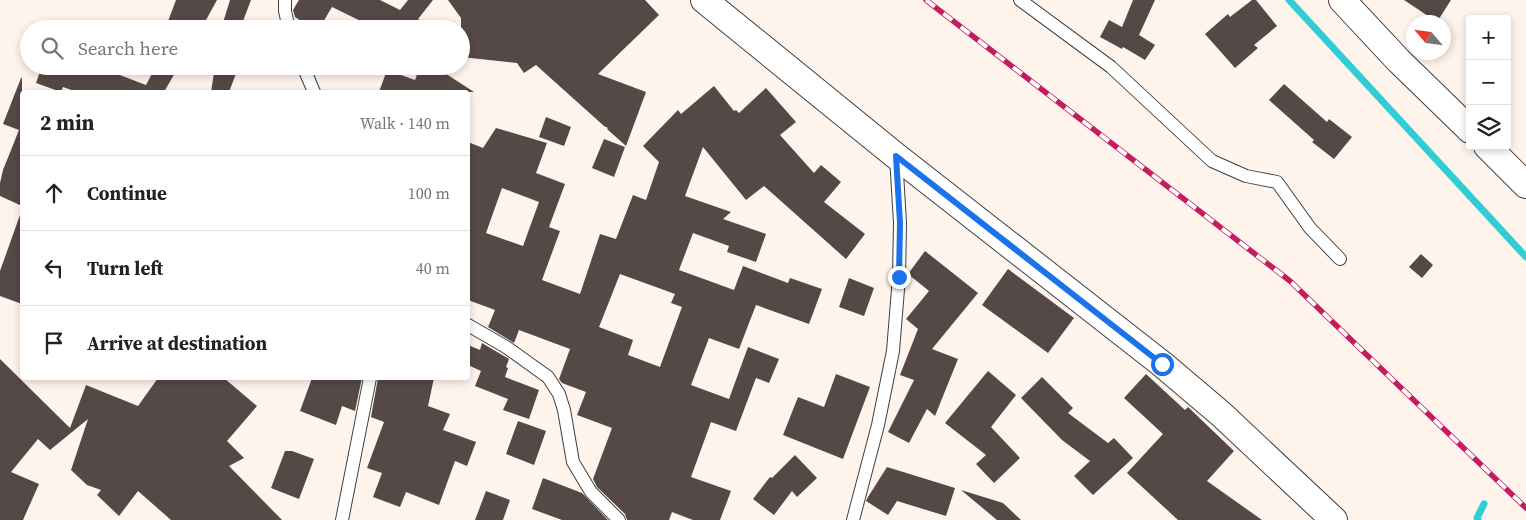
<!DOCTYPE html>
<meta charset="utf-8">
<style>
:root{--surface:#fff;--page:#f2f2f2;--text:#222;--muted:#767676;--line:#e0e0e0}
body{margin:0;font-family:"Source Serif 4",serif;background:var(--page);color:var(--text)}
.controls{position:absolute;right:15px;top:15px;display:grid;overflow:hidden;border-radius:5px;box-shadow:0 2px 8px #0003}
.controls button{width:45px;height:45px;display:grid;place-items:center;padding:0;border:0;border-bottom:1px solid var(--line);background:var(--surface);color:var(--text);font:25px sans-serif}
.compass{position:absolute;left:1406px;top:15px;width:45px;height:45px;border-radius:50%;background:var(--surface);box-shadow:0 2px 8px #0003;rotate:298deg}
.stop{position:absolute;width:15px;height:15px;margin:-11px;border:4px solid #1a73e8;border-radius:50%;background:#fff}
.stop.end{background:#1a73e8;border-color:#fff;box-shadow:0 1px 5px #0008}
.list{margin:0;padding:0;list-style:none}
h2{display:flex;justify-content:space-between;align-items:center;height:65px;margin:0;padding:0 20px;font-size:21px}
h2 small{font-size:16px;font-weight:400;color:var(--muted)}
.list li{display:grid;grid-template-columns:32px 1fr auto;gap:15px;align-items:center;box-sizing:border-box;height:75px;padding:0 20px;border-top:1px solid var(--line)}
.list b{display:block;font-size:19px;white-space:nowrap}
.list em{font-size:16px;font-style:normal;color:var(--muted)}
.icon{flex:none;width:28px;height:28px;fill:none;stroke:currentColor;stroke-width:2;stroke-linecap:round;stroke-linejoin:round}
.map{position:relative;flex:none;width:1526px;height:520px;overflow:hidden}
.search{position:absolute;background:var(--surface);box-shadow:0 2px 8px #0003;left:20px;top:20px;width:450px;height:55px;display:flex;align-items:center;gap:12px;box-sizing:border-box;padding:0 18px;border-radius:28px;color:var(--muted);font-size:19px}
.panel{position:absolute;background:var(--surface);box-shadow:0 2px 8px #0003;left:20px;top:90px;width:450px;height:290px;border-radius:5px}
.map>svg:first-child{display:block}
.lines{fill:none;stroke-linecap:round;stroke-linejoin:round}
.stream{stroke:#30cdd4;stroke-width:7}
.building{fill:#554948;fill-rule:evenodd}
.service-casing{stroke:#3f3f3f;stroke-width:14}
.minor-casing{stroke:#3f3f3f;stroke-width:28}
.service{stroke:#fff;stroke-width:12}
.minor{stroke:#fff;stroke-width:26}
.rail-casing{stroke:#c31d60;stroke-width:5.5}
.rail{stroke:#fff;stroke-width:4;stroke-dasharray:11;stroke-linecap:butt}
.route{stroke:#1a73e8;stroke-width:6}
</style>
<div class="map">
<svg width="1526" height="520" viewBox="0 0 1526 520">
<rect width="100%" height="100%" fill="#fff4ec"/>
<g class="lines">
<!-- stream -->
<path class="stream" d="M 1289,0 L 1526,257
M 1478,520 L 1477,518 L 1484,504"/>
</g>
<!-- building -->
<path class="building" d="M 176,0 L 217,0 L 201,29 L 179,29 L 167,24 Z
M 230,0 L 251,0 L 240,29 L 221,29 Z
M 299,0 L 380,0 L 400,10 L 408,0 L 433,0 L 418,19 L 436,29 L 377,29 L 332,7 L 319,29 L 313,29 L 295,17 L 293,10 Z
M 448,0 L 645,0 L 659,15 L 598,74 L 646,92 L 626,146 L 607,129 L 608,128 L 604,126 L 536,65 L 524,73 L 517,63 L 461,57 L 461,18 Z
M 1133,0 L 1155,0 L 1139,35 L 1155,45 L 1145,60 L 1123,47 L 1122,49 L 1100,37 L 1109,20 L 1122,27 Z
M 1252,0 L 1256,0 L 1277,26 L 1254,45 L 1258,48 L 1235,68 L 1205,34 L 1228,14 L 1230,17 Z
M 1404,0 L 1451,0 L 1437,22 Z
M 42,66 L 96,66 L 146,85 L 156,66 L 179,66 L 164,92 L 77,92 L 63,87 L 61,92 L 36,83 Z
M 215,66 L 239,66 L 229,92 L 211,92 Z
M 420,66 L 434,66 L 474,92 L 379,92 L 387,70 L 415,80 Z
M 21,78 L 22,78 L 22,206 L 0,196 L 0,183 L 3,170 L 19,130 L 3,124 Z
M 1284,84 L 1327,122 L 1329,119 L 1352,137 L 1334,159 L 1312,142 L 1314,140 L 1269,100 Z
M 714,86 L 734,111 L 736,110 L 739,113 L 766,88 L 796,122 L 780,135 L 814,173 L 821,165 L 841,182 L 824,202 L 865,234 L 846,259 L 764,186 L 746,200 L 703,147 L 685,196 L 731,212 L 723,219 L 766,234 L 756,262 L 727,252 L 729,246 L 693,233 L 679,270 L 734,290 L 743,266 L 788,283 L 790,278 L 822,289 L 809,324 L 756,305 L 739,349 L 709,338 L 691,385 L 729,399 L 748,347 L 779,359 L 769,383 L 756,378 L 736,431 L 711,422 L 691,477 L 731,491 L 720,520 L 693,520 L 672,512 L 669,520 L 627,520 L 625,514 L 597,487 L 593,479 L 612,428 L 577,415 L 586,392 L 562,383 L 559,379 L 570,349 L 519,330 L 514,343 L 488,327 L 495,310 L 468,300 L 468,142 L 483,148 L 496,128 L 547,143 L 536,173 L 565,184 L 549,227 L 560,231 L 542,280 L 580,294 L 600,234 L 616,239 L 633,195 L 646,200 L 659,162 L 643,146 L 678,110 L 681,114 ZM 502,188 L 539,202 L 523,246 L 486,233 ZM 620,274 L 675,294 L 671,303 L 682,307 L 660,367 L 628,355 L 633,340 L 599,327 Z
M 546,117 L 571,127 L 564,146 L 539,137 Z
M 604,139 L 625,147 L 614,177 L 592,168 Z
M 20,215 L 22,215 L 22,304 L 0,296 L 0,271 Z
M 925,251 L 978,293 L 932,349 L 958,359 L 935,416 L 927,409 L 909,443 L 888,432 L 914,380 L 900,375 L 918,329 L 906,319 L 929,291 L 908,274 Z
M 1421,254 L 1433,265 L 1422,278 L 1409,267 Z
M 1008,269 L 1074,318 L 1048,353 L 982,305 Z
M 849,278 L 874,288 L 864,316 L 839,307 Z
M 482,343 L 509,359 L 506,367 L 508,368 L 505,377 L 539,390 L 529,419 L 503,410 L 508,399 L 475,386 L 481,371 L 468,365 L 468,345 L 480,350 Z
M 0,359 L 70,428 L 86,385 L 138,406 L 158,378 L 224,378 L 257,406 L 227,441 L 244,458 L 229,466 L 282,520 L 171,520 L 138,491 L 119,516 L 97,495 L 101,490 L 87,485 L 71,470 L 88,419 L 50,450 L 38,439 L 11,472 L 39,484 L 23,520 L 0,520 Z
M 988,371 L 1016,395 L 991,427 L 1020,458 L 994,483 L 976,464 L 986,455 L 945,423 Z
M 836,374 L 870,387 L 843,459 L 783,435 L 798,397 L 824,407 Z
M 1146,374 L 1185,410 L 1188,407 L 1234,451 L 1207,481 L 1262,520 L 1178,520 L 1127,473 L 1163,434 L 1124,398 Z
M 1042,377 L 1073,408 L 1068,413 L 1108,443 L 1114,438 L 1133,458 L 1093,495 L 1074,476 L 1090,461 L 1062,440 L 1021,398 Z
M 312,378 L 362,378 L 355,411 L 342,406 L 336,425 L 300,411 Z
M 378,378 L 434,378 L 428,406 L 450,414 L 443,430 L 476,442 L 467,466 L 455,461 L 439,505 L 406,492 L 400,507 L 373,497 L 382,473 L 367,468 L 384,422 L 371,417 Z
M 518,421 L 546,431 L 534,465 L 506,454 Z
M 285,451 L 292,451 L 314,459 L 299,499 L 271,488 Z
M 795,455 L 817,478 L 797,497 L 792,491 L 774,515 L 753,499 L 770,477 L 772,478 Z
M 887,467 L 955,488 L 946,516 L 897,501 L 888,515 L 866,501 L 868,497 Z
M 543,478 L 582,493 L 608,520 L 562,520 L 532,509 Z
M 961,490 L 1003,503 L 1021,520 L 997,520 Z
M 486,491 L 510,500 L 503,520 L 475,520 Z"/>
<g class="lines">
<defs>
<path id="service" d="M 285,0 L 285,11 L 289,29
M 1020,0 L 1111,67 L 1212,161 L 1246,176 L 1277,182 L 1310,228 L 1340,259
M 303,66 L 314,92
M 468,325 L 506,347 L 548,377 L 559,394 L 564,410 L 573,462 L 591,492 L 619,520
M 342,520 L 370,378
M 853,520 L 878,425 L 893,351 L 899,277 L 900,223 L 896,156"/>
<path id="minor" d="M 704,0 L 896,156 L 1162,364 L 1221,414 L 1334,520
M 1342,0 L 1399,61 L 1470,130
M 1487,146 L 1526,185"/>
</defs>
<!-- service casing -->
<use href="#service" class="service-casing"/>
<!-- minor casing -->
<use href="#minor" class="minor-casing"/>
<!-- service -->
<use href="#service" class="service"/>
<!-- minor -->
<use href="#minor" class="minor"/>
<defs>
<path id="rail" d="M 926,0 L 1290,281 L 1526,508"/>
</defs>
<!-- rail casing -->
<use href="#rail" class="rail-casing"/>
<!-- rail -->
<use href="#rail" class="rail"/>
</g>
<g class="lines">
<!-- route -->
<path class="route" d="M 899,277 L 900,223 L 896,156 L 1162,364"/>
</g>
</svg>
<div class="controls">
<button>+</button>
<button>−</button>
<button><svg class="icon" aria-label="layers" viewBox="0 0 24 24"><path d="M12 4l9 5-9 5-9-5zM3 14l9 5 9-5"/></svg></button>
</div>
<svg class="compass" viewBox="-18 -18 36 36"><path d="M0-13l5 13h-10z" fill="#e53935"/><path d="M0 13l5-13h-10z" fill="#767676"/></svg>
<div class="stop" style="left:1162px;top:364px"></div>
<div class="stop end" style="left:899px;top:277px"></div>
<div class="search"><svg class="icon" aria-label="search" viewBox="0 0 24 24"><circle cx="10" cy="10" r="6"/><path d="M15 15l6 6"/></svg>Search here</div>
<section class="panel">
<h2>2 min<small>Walk · 140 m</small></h2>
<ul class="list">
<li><svg class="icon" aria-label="ahead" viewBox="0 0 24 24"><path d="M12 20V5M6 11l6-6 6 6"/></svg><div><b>Continue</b></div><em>100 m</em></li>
<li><svg class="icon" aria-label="left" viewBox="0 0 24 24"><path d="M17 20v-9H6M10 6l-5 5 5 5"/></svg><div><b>Turn left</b></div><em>40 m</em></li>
<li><svg class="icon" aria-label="arrive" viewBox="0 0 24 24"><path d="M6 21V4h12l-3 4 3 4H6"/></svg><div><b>Arrive at destination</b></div></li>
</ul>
</section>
</div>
